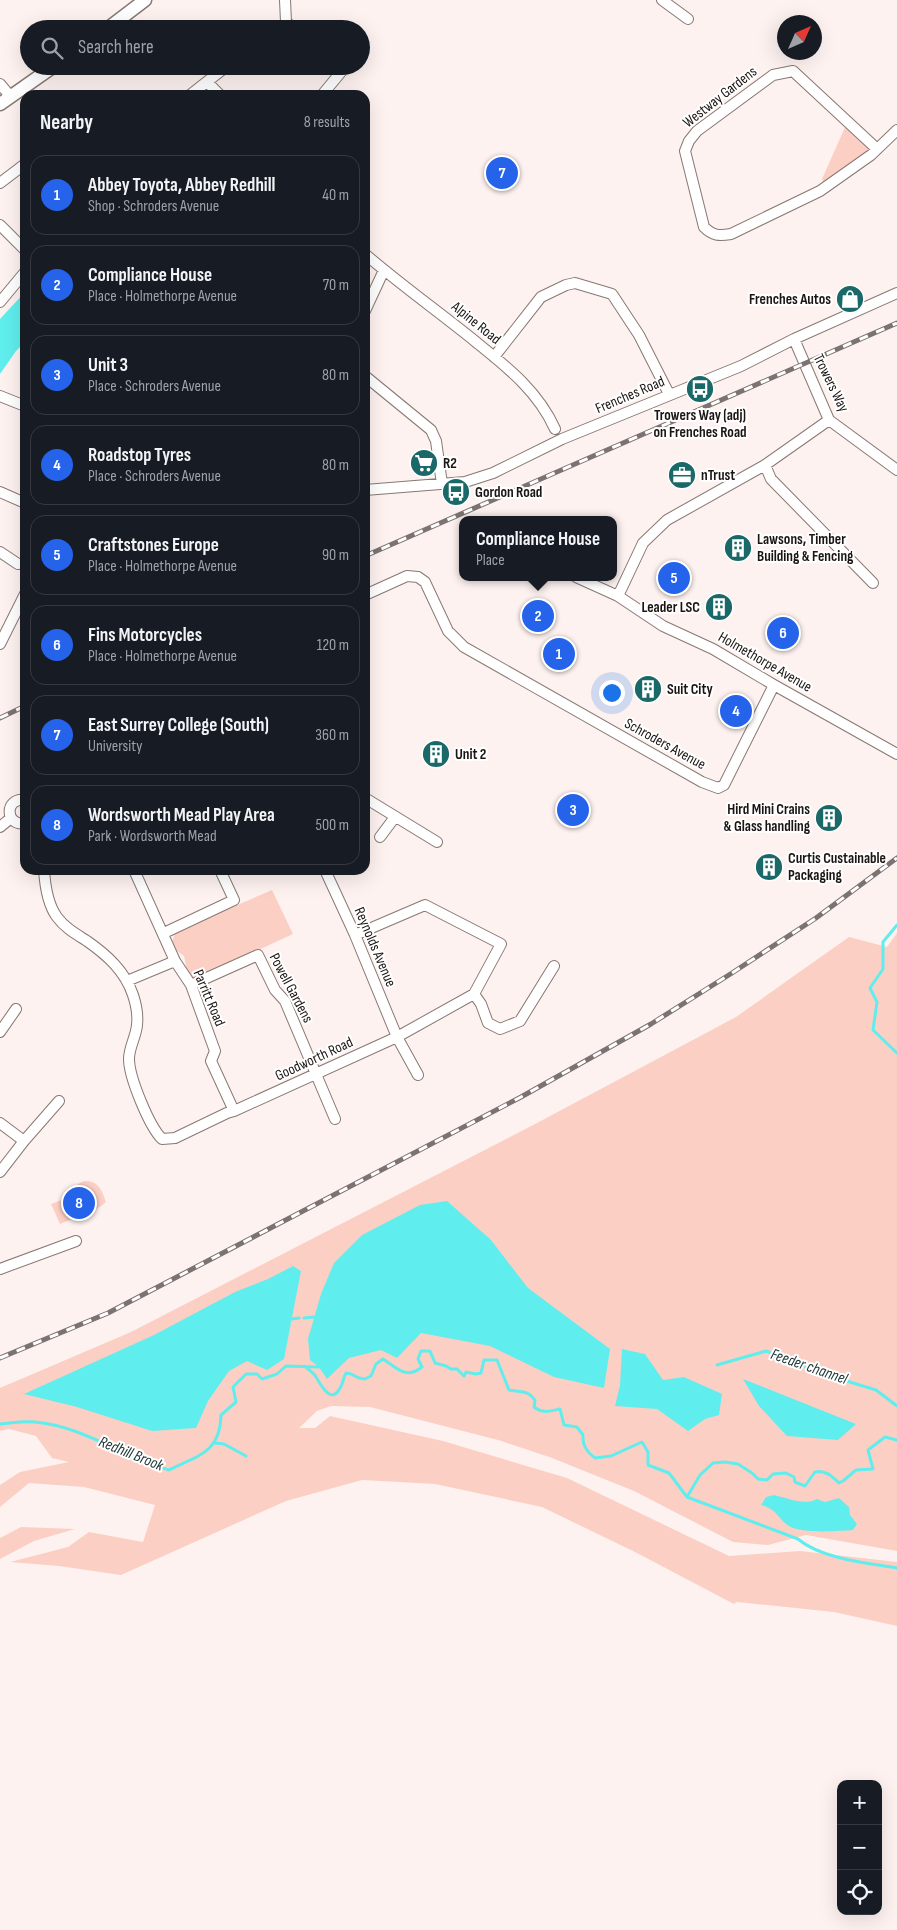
<!DOCTYPE html>
<meta charset="utf-8">
<style>
:root{--surface:#171b24;--page:#20242c;--text:#f1f3f6;--muted:#9ea1a6;--line:#363941;--accent:#2563eb}
body{margin:0;font-family:"Sofia Sans Condensed",sans-serif;background:var(--page);color:var(--text)}
.controls{position:absolute;right:15px;bottom:15px;display:grid;overflow:hidden;border-radius:10px;box-shadow:0 5px 20px #0002}
.controls button{width:45px;height:45px;display:grid;place-items:center;padding:0;border:0;border-bottom:1px solid var(--line);background:var(--surface);color:var(--text);font:25px sans-serif}
.compass{position:absolute;left:777px;top:15px;width:45px;height:45px;border-radius:50%;background:var(--surface);box-shadow:0 5px 20px #0002;rotate:45deg}
.you{position:absolute;left:611px;top:692px;width:18px;height:18px;margin:-12px;border:4px solid #fff;border-radius:50%;background:#1a73e8;box-shadow:0 0 0 8px #1a73e833}
.badge{display:grid;place-items:center;width:32px;height:32px;border-radius:50%;background:var(--accent);color:#fff;font-size:16px;font-weight:700}
.pin{position:absolute;translate:-50% -50%;border:2px solid #fff;box-shadow:0 1px 5px #0006}
.popup{position:absolute;left:459px;top:516px;width:158px;height:65px;box-sizing:border-box;display:grid;place-content:center;border-radius:10px;background:var(--surface);filter:drop-shadow(0 1px 4px #0005);font-size:16px;white-space:nowrap;color:var(--muted)}
.popup b{font-size:19px;color:var(--text)}
.popup::after{content:'';position:absolute;left:50%;top:100%;margin-left:-10px;border:10px solid transparent;border-top-color:var(--surface)}
.list{margin:0;padding:0;list-style:none}
h2{display:flex;justify-content:space-between;align-items:center;height:65px;margin:0;padding:0 20px;font-size:21px}
h2 small{font-size:16px;font-weight:400;color:var(--muted)}
.list li{display:grid;grid-template-columns:32px 1fr auto;gap:15px;align-items:center;box-sizing:border-box;height:80px;margin:0 10px 10px;padding:0 10px;border:1px solid var(--line);border-radius:15px}
.list b{display:block;font-size:19px;white-space:nowrap}
.list p{margin:0;font-size:16px;white-space:nowrap;color:var(--muted)}
.list em{font-size:16px;font-style:normal;color:var(--muted)}
.icon{flex:none;width:28px;height:28px;fill:none;stroke:currentColor;stroke-width:2;stroke-linecap:round;stroke-linejoin:round}
.map{position:relative;flex:none;width:897px;height:1930px;overflow:hidden}
.search{position:absolute;background:var(--surface);box-shadow:0 5px 20px #0002;left:20px;top:20px;width:350px;height:55px;display:flex;align-items:center;gap:12px;box-sizing:border-box;padding:0 18px;border-radius:28px;color:var(--muted);font-size:19px}
.panel{position:absolute;background:var(--surface);box-shadow:0 5px 20px #0002;left:20px;top:90px;width:350px;height:785px;border-radius:15px}
.map>svg:first-child{display:block}
.green{fill:#fccfc4}
.water{fill:#5feeed}
.lines{fill:none;stroke-linecap:round;stroke-linejoin:round}
.stream{stroke:#5feeed;stroke-width:3}
.minor-casing{stroke:#887873;stroke-width:12}
.major-casing{stroke:#887873;stroke-width:15}
.minor{stroke:#fff;stroke-width:10}
.major{stroke:#fff;stroke-width:12}
.rail-casing{stroke:#7b7371;stroke-width:5}
.rail{stroke:#fff;stroke-width:3;stroke-dasharray:9;stroke-linecap:butt}
.labels{text-anchor:middle;dominant-baseline:central;stroke-width:4;stroke-linejoin:round;paint-order:stroke}
.street-label{font-size:15px;fill:#1b1513;stroke:#fff}
.poi-label{font-size:15px;font-weight:bold;fill:#1b1513;stroke:#fff;text-anchor:start}
.water-label{font-size:16px;font-style:italic;fill:#213938;stroke:#fff}
</style>
<div class="map">
<svg width="897" height="1930" viewBox="0 0 897 1930">
<rect width="100%" height="100%" fill="#fdf2ef"/>
<!-- green -->
<path class="green" d="M 846,125 L 870,149 L 824,184 L 822,179 Z
M 272,890 L 293,934 L 195,979 C 184,975 187,966 184,956 L 177,951 L 172,943 L 175,932 Z
M 897,933 L 897,1551 L 806,1535 L 768,1545 L 733,1542 L 634,1491 L 552,1458 L 498,1440 L 370,1407 L 331,1406 L 317,1411 L 299,1428 L 315,1428 L 330,1416 L 443,1441 L 567,1478 L 729,1556 L 800,1551 L 897,1562 L 897,1626 L 834,1612 L 737,1602 L 734,1604 L 635,1552 L 542,1507 L 435,1484 L 362,1480 L 286,1501 L 121,1575 L 59,1566 L 10,1562 L 68,1547 L 89,1532 L 143,1542 L 155,1505 L 84,1487 L 29,1483 L 0,1507 L 0,1485 L 20,1472 L 69,1462 L 52,1458 L 36,1436 L 9,1429 L 0,1431 L 0,1388 L 131,1332 L 537,1123 L 736,1017 L 849,937 L 887,947 Z
M 84,1181 C 98,1180 102,1190 106,1202 C 93,1214 76,1217 60,1224 L 51,1204 L 67,1198 L 78,1184 Z
M 21,1527 L 75,1529 L 34,1541 L 0,1559 L 0,1538 Z"/>
<!-- water -->
<path class="water" d="M 25,292 L 25,342 L 16,351 L 0,374 L 0,319 Z
M 447,1201 L 491,1240 L 528,1288 L 610,1349 L 604,1388 L 554,1377 L 490,1346 L 421,1333 L 397,1358 L 381,1350 L 349,1358 L 327,1379 L 319,1367 L 310,1360 L 308,1339 L 321,1294 L 334,1263 L 362,1235 L 420,1205 Z
M 293,1266 L 301,1271 L 284,1359 L 267,1370 L 247,1361 L 229,1371 L 208,1401 L 196,1428 L 152,1431 L 77,1407 L 24,1394 L 154,1335 L 235,1292 L 268,1279 Z
M 622,1349 L 645,1354 L 663,1380 L 684,1377 L 722,1394 L 719,1415 L 705,1419 L 688,1431 L 657,1409 L 615,1406 L 620,1385 Z
M 743,1379 L 856,1424 L 838,1440 L 787,1436 L 759,1406 Z
M 774,1495 C 788,1498 804,1506 817,1499 L 825,1502 L 839,1498 L 849,1507 L 850,1515 L 857,1524 L 853,1530 C 837,1531 803,1534 789,1526 C 777,1518 777,1509 761,1505 L 766,1497 Z"/>
<g class="lines">
<!-- stream -->
<path class="stream" d="M 897,925 L 883,942 L 883,969 L 870,988 L 877,1002 L 873,1030 L 897,1053
M 304,1318 L 314,1317
M 292,1319 L 299,1318
M 717,1365 L 766,1351 L 827,1375 L 876,1390 L 897,1406
M 304,1366 C 308,1369 314,1373 316,1377 C 320,1383 331,1406 340,1388 C 343,1384 343,1378 346,1373 L 351,1374 L 359,1378 L 365,1379 L 371,1376 L 376,1364 L 383,1359 C 397,1368 406,1380 422,1367 L 418,1359 L 421,1351 L 430,1351 L 435,1363 L 446,1366 L 451,1369 L 457,1369 L 464,1376 L 466,1372 L 476,1374 L 481,1373 L 484,1360 L 497,1360 L 509,1390 C 520,1392 530,1390 535,1401 L 534,1407 C 543,1414 550,1411 560,1409 L 564,1425 L 577,1427 L 583,1435 C 582,1445 588,1453 595,1458 L 611,1456 L 642,1442 L 648,1452 L 648,1465 L 669,1473 L 687,1497 L 798,1539 C 822,1559 867,1563 897,1568
M 0,1424 C 11,1423 24,1421 35,1422 C 82,1426 124,1457 169,1470 C 199,1455 220,1453 221,1415 L 236,1402 L 233,1387 L 246,1374 L 257,1374 L 262,1379 L 277,1374 L 286,1366 L 319,1367
M 215,1443 L 224,1444 L 246,1456
M 687,1497 L 700,1475 L 713,1463 L 725,1462 L 738,1464 L 752,1473 L 758,1479 L 767,1480 L 773,1474 L 786,1473 L 794,1477 L 795,1482 L 805,1486 L 815,1472 C 826,1470 832,1476 839,1483 L 843,1481 L 856,1470 L 873,1469 L 868,1450 L 885,1437 L 897,1440"/>
<defs>
<path id="minor" d="M 285,0 L 286,22 L 295,29
M 662,0 L 688,19
M 277,29 L 286,22
M 207,82 L 220,95
M 0,84 L 11,97
M 190,95 L 227,66
M 322,95 L 346,66
M 877,149 L 793,71 L 773,75 L 697,131 L 689,141 L 685,151 L 704,227 C 713,236 719,236 731,234 L 820,191 L 871,155 L 897,130
M 0,183 L 25,164
M 0,225 L 25,250
M 365,254 C 401,285 439,312 476,342 C 507,367 538,391 555,429
M 0,302 L 25,272
M 365,311 L 384,270
M 794,339 L 829,420 L 897,470
M 494,357 L 541,297 L 566,285 L 575,283 L 612,294 L 639,335 L 669,394
M 365,376 L 431,430 L 436,441 L 442,484
M 0,396 L 25,406
M 765,465 L 771,479 L 873,583
M 365,490 L 465,482 L 493,473 L 562,439 L 741,366 L 794,339 L 897,293
M 0,492 L 25,503
M 0,552 L 18,564
M 576,577 L 618,596 L 663,626 L 713,649 L 774,685 L 897,754
M 365,595 L 407,576 L 418,577 L 425,582 L 448,631 L 464,647 L 702,782 L 718,788 L 724,785 L 774,685
M 618,596 L 643,543 L 667,520 L 765,465 L 829,420
M 0,644 L 25,594
M 365,798 L 437,842
M 25,800 C 4,797 5,827 25,823
M 0,827 L 11,818
M 380,837 L 395,817
M 44,870 C 45,885 48,905 57,917 C 65,928 76,934 87,941 C 107,955 125,971 133,995 C 136,1004 138,1016 137,1025 C 136,1037 129,1047 129,1059 C 129,1077 149,1126 162,1139 L 175,1138 L 227,1113 L 234,1111 L 397,1037 L 474,994 L 481,1004 L 488,1023 L 500,1029 L 520,1021 L 554,966
M 134,870 L 175,961 L 191,985 L 215,1051 L 211,1061 L 234,1111
M 325,870 L 355,935 L 397,1037 L 418,1075
M 164,933 L 234,900 L 220,870
M 355,935 L 425,905 L 501,944 L 474,994
M 127,981 L 175,961
M 191,985 L 258,955 L 275,990 L 285,1001 L 335,1119
M 0,1032 L 16,1009
M 0,1123 L 24,1141 L 0,1172
M 24,1141 L 59,1101
M 0,1269 L 76,1241"/>
<path id="major" d="M 107,29 L 145,0
M 0,104 L 54,66"/>
</defs>
<!-- minor casing -->
<use href="#minor" class="minor-casing"/>
<!-- major casing -->
<use href="#major" class="major-casing"/>
<!-- minor -->
<use href="#minor" class="minor"/>
<!-- major -->
<use href="#major" class="major"/>
<defs>
<path id="rail" d="M 365,556 L 897,323
M 0,718 L 25,706
M 0,1358 L 108,1313 L 521,1097 L 651,1024 L 732,973 L 816,918 L 897,858"/>
</defs>
<!-- rail casing -->
<use href="#rail" class="rail-casing"/>
<!-- rail -->
<use href="#rail" class="rail"/>
</g>
<!-- icons -->
<defs>
<symbol id="shop-disc" viewBox="-11 -11 22 22"><circle r="9.5" fill="#1a6867" stroke="#fff"/><path d="M-5-2.5h2.3a2.7 3.5 0 0 1 5.4 0H5L5.5 6h-11ZM-1.5-2.5h3a1.5 2.3 0 0 0-3 0Z" fill="#fff"/></symbol>
<symbol id="bus-disc" viewBox="-11 -11 22 22"><circle r="9.5" fill="#1a6867" stroke="#fff"/><path d="M-5-6H5V4H4V6H2V4H-2V6H-4V4H-5ZM-3.5-4V0h7V-4ZM-3.5 1.2v1.5H-2V1.2ZM2 1.2v1.5H3.5V1.2Z" fill="#fff"/></symbol>
<symbol id="supermarket-disc" viewBox="-11 -11 22 22"><circle r="9.5" fill="#1a6867" stroke="#fff"/><path d="M-6-5.5h2.5l.6 2H6L4.5 2H-2.5L-4.4-4H-6ZM-1.5 3.2a1.3 1.3 0 1 0 .1 0ZM3 3.2a1.3 1.3 0 1 0 .1 0Z" fill="#fff"/></symbol>
<symbol id="office-disc" viewBox="-11 -11 22 22"><circle r="9.5" fill="#1a6867" stroke="#fff"/><path d="M-6-3h4V-5.5h4V-3h4V5H-6ZM-1-4.5V-3h2v-1.5ZM-6 0V1H6V0Z" fill="#fff"/></symbol>
<symbol id="building-disc" viewBox="-11 -11 22 22"><circle r="9.5" fill="#1a6867" stroke="#fff"/><path d="M-4-6H4V6H1V3H-1V6H-4ZM-2.5-4.3h1.7v1.8h-1.7ZM.8-4.3h1.7v1.8H.8ZM-2.5-1h1.7V.8h-1.7ZM.8-1h1.7V.8H.8Z" fill="#fff"/></symbol>
</defs>
<g fill-rule="evenodd">
<use href="#shop-disc" x="834" y="283" width="32" height="32"/>
<use href="#bus-disc" x="684" y="373" width="32" height="32"/>
<use href="#supermarket-disc" x="408" y="447" width="32" height="32"/>
<use href="#office-disc" x="666" y="459" width="32" height="32"/>
<use href="#bus-disc" x="440" y="476" width="32" height="32"/>
<use href="#building-disc" x="722" y="532" width="32" height="32"/>
<use href="#building-disc" x="703" y="591" width="32" height="32"/>
<use href="#building-disc" x="632" y="673" width="32" height="32"/>
<use href="#building-disc" x="420" y="738" width="32" height="32"/>
<use href="#building-disc" x="813" y="802" width="32" height="32"/>
<use href="#building-disc" x="753" y="851" width="32" height="32"/>
</g>
<g class="labels">
<!-- street labels -->
<g class="street-label">
<text transform="translate(720 97) rotate(-38)">Westway Gardens</text>
<text transform="translate(476 323) rotate(39)">Alpine Road</text>
<text transform="translate(831 383) rotate(64)">Trowers Way</text>
<text transform="translate(630 395) rotate(-23)">Frenches Road</text>
<text transform="translate(765 662) rotate(30)">Holmethorpe Avenue</text>
<text transform="translate(665 744) rotate(29)">Schroders Avenue</text>
<text transform="translate(375 947) rotate(67)">Reynolds Avenue</text>
<text transform="translate(291 988) rotate(62)">Powell Gardens</text>
<text transform="translate(209 998) rotate(67)">Parritt Road</text>
<text transform="translate(314 1059) rotate(-25)">Goodworth Road</text>
</g>
<!-- poi labels -->
<g class="poi-label">
<text x="831" y="299" text-anchor="end">Frenches Autos</text>
<text x="700" y="415" text-anchor="middle">Trowers Way (adj)<tspan x="700" dy="17">on Frenches Road</tspan></text>
<text x="443" y="463">R2</text>
<text x="701" y="475">nTrust</text>
<text x="475" y="492">Gordon Road</text>
<text x="757" y="539">Lawsons, Timber<tspan x="757" dy="17">Building &amp; Fencing</tspan></text>
<text x="700" y="607" text-anchor="end">Leader LSC</text>
<text x="667" y="689">Suit City</text>
<text x="455" y="754">Unit 2</text>
<text x="810" y="809" text-anchor="end">Hird Mini Crains<tspan x="810" dy="17">&amp; Glass handling</tspan></text>
<text x="788" y="858">Curtis Custainable<tspan x="788" dy="17">Packaging</tspan></text>
</g>
<!-- water labels -->
<g class="water-label">
<text transform="translate(809 1367) rotate(19)">Feeder channel</text>
<text transform="translate(131 1454) rotate(22)">Redhill Brook</text>
</g>
</g>
</svg>
<div class="controls">
<button>+</button>
<button>−</button>
<button><svg class="icon" aria-label="locate" viewBox="0 0 24 24"><circle cx="12" cy="12" r="6"/><path d="M12 2v4M12 18v4M2 12h4M18 12h4"/></svg></button>
</div>
<svg class="compass" viewBox="-18 -18 36 36"><path d="M0-13l5 13h-10z" fill="#e53935"/><path d="M0 13l5-13h-10z" fill="#9ea1a6"/></svg>
<div class="you"></div>
<div class="pin badge" style="left:559px;top:654px">1</div>
<div class="pin badge" style="left:538px;top:616px">2</div>
<div class="popup"><b>Compliance House</b>Place</div>
<div class="pin badge" style="left:573px;top:810px">3</div>
<div class="pin badge" style="left:736px;top:711px">4</div>
<div class="pin badge" style="left:674px;top:578px">5</div>
<div class="pin badge" style="left:783px;top:633px">6</div>
<div class="pin badge" style="left:502px;top:173px">7</div>
<div class="pin badge" style="left:79px;top:1203px">8</div>
<div class="search"><svg class="icon" aria-label="search" viewBox="0 0 24 24"><circle cx="10" cy="10" r="6"/><path d="M15 15l6 6"/></svg>Search here</div>
<section class="panel">
<h2>Nearby<small>8 results</small></h2>
<ul class="list">
<li><span class="badge">1</span><div><b>Abbey Toyota, Abbey Redhill</b><p>Shop · Schroders Avenue</p></div><em>40 m</em></li>
<li><span class="badge">2</span><div><b>Compliance House</b><p>Place · Holmethorpe Avenue</p></div><em>70 m</em></li>
<li><span class="badge">3</span><div><b>Unit 3</b><p>Place · Schroders Avenue</p></div><em>80 m</em></li>
<li><span class="badge">4</span><div><b>Roadstop Tyres</b><p>Place · Schroders Avenue</p></div><em>80 m</em></li>
<li><span class="badge">5</span><div><b>Craftstones Europe</b><p>Place · Holmethorpe Avenue</p></div><em>90 m</em></li>
<li><span class="badge">6</span><div><b>Fins Motorcycles</b><p>Place · Holmethorpe Avenue</p></div><em>120 m</em></li>
<li><span class="badge">7</span><div><b>East Surrey College (South)</b><p>University</p></div><em>360 m</em></li>
<li><span class="badge">8</span><div><b>Wordsworth Mead Play Area</b><p>Park · Wordsworth Mead</p></div><em>500 m</em></li>
</ul>
</section>
</div>
